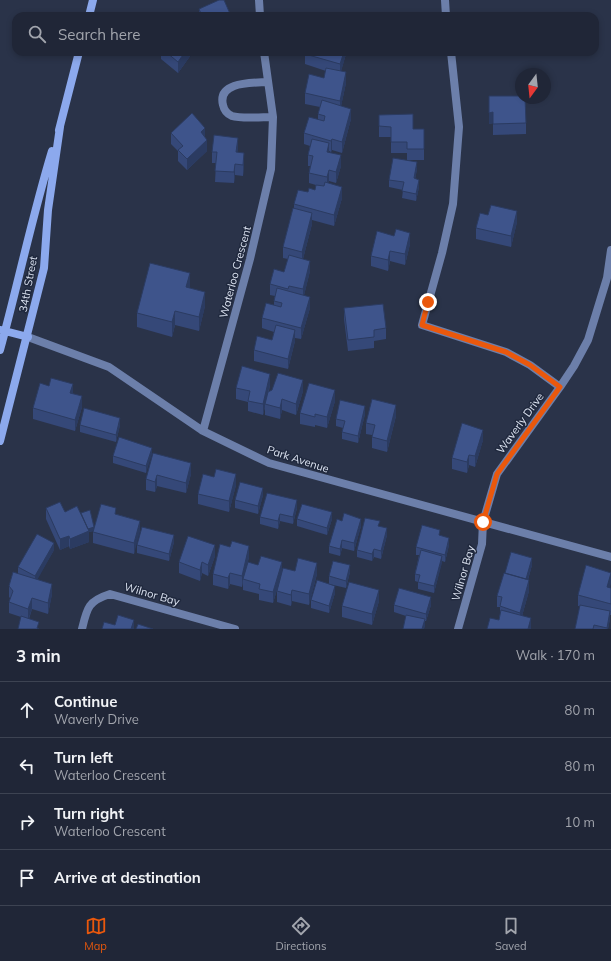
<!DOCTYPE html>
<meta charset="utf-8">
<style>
:root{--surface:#202637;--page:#282e3f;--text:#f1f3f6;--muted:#a2a5ad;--line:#3d4352;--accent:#ea580c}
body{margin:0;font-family:Mulish,sans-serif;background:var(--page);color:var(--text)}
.compass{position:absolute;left:515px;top:68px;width:36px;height:36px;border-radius:50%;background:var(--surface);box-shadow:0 2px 6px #0003;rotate:195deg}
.stop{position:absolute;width:12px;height:12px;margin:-9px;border:3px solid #ea580c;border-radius:50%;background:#fff}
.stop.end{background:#ea580c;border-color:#fff;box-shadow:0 1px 4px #0008}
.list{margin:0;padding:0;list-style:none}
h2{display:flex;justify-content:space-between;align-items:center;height:52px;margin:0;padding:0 16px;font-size:17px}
h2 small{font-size:13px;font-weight:400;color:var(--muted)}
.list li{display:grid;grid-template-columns:26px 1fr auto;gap:12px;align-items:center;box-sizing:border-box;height:56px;padding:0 16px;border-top:1px solid var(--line)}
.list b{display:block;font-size:15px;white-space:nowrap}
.list p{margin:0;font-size:13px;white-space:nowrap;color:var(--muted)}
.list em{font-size:13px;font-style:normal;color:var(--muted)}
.icon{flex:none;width:22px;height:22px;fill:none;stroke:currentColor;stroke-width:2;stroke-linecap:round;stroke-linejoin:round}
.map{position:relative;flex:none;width:611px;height:629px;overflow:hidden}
.search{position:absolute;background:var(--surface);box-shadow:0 2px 6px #0003;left:12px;right:12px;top:12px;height:44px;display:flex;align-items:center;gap:10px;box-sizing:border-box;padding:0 14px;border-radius:12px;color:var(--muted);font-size:15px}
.sheet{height:276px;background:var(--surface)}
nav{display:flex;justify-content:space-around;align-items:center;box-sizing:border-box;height:56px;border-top:1px solid var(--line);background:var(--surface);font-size:11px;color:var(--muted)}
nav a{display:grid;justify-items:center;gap:2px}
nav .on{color:var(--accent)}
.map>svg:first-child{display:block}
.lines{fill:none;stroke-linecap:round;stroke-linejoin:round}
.street{stroke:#6c7faa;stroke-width:8}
.secondary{stroke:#8ca9ed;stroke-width:8}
.wall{fill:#354878}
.shaded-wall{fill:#2b3b61}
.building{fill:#3e548b;stroke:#2b3b61}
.route{stroke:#ea580c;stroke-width:5}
.labels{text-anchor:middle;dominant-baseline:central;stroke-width:3;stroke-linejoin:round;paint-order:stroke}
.street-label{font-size:11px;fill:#dce3f1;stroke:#20293e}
</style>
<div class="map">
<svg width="611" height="629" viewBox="0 0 611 629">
<rect width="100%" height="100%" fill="#2a3349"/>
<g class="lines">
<!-- street -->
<path class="street" d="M 259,0 L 260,16
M 445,0 L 446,16
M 451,52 L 459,127 L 453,204 L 442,253 L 422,325 L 506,352 L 530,365 L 560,387
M 268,82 C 253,83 217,81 223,105 C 224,110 227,114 232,116 C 241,119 263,117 273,117
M 28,337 L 109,367 L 203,431 L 269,463 L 611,557
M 203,431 L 250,259 L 271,169 L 273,117 L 264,52
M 82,629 C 87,608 88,601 110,594 L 235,629
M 458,629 L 482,544 L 483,522 L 497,474 L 560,387 L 574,366 L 588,340 L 607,278 L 611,250"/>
<!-- secondary -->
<path class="secondary" d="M 89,16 L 93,0
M 59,130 L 79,52
M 1,330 L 28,337
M 0,350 C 18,284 32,217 52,151
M 0,441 L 44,268 L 48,210 L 60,127"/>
</g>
<!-- wall -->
<path class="wall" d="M 199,9 L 231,16 L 199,16 Z
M 161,52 L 193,52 L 178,73 L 161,59 Z
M 346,52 L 346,54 L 341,71 L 346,83 L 341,106 L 351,119 L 342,153 L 332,150 L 331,152 L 329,151 L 329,152 L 341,166 L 336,183 L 329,181 L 328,183 L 342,198 L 334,226 L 312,220 L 312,224 L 303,259 L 310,271 L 304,295 L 310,308 L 301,339 L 295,338 L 295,341 L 288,369 L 254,361 L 254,350 L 272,340 L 274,332 L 262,328 L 262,318 L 274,305 L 274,301 L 275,296 L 270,295 L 270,284 L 284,272 L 288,259 L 283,258 L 283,247 L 294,208 L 294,204 L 308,192 L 315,190 L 316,185 L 309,183 L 309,173 L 310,166 L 308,166 L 308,155 L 310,146 L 304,144 L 304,133 L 318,120 L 318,114 L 320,107 L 305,104 L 305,93 L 324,78 L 326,71 L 305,64 L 305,54 Z
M 489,96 L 526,123 L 526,134 L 493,135 L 493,123 L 489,124 Z
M 379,115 L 413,129 L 424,129 L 424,160 L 407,160 L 407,153 L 391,153 L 391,137 L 379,137 Z
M 171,133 L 205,137 L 207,151 L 187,170 L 178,161 L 178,151 L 171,144 Z
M 238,149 L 237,152 L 244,164 L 243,176 L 235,175 L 234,183 L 215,182 L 216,163 L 212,163 L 212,152 Z
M 417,169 L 415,179 L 419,187 L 416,201 L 402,198 L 403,190 L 389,187 L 389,180 Z
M 517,222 L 511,247 L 476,239 L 476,228 Z
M 410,244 L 405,265 L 390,261 L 388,271 L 371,266 L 371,256 Z
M 190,288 L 205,306 L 199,331 L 175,325 L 172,337 L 137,327 L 137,313 Z
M 344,308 L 386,328 L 386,339 L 374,341 L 374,348 L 348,351 L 344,319 Z
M 270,385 L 269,391 L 303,391 L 296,415 L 282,410 L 280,419 L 265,415 L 265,407 L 263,415 L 248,411 L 248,402 L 236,399 L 236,388 Z
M 73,394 L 82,407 L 75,431 L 33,419 L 33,408 Z
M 335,401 L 327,428 L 315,425 L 315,427 L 300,424 L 300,413 Z
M 365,414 L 358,443 L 342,439 L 342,432 L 343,428 L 336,426 L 336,419 Z
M 396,416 L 387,452 L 372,448 L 372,435 L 366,434 L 366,423 Z
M 80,425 L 120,425 L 116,442 L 80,432 Z
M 483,440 L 475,467 L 469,465 L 467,473 L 452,469 L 452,458 Z
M 152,448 L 146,473 L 113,463 L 113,456 Z
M 191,463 L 191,474 L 186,493 L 157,486 L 155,492 L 146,490 L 146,479 Z
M 236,485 L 229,512 L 198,504 L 198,494 Z
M 263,495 L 258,514 L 235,508 L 235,500 Z
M 46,508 L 81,515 L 94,527 L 116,514 L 140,521 L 134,554 L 93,543 L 93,531 L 89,532 L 89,542 L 70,549 L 69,546 L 60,550 L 46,519 Z
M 297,508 L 293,524 L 280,521 L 278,529 L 260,524 L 260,517 Z
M 297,519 L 332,519 L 327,535 L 297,526 Z
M 361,526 L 354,551 L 342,548 L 340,556 L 329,553 L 329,546 Z
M 380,526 L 387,535 L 381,559 L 374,557 L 372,561 L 357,557 L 357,550 Z
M 440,536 L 449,545 L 445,562 L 442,561 L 434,593 L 418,589 L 418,582 L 415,581 L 415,574 L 419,555 L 416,555 L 416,547 Z
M 174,542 L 169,561 L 137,553 L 137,545 Z
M 54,550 L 37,579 L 52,594 L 48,614 L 32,609 L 29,619 L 21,617 L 9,613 L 9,602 L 11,599 L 9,597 L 9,586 L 18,574 L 18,567 Z
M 215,556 L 208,576 L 202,573 L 200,581 L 179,573 L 179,562 Z
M 249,557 L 247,565 L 282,573 L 273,603 L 259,600 L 259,594 L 243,590 L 243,582 L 242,587 L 230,584 L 228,589 L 213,585 L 213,574 Z
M 532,565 L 528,580 L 529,591 L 522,616 L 531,629 L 499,620 L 500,614 L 500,607 L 497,607 L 497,596 L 505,573 Z
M 295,571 L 317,574 L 309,605 L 292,601 L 291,606 L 277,602 L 277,591 Z
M 350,572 L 346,588 L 329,584 L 329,576 Z
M 610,588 L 611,588 L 611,615 L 610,615 L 610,619 L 608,629 L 575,629 L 580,606 L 578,606 L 578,595 Z
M 335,593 L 329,613 L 311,608 L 311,600 Z
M 379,601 L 372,625 L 342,617 L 342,606 Z
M 394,605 L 431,605 L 426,621 L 425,621 L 425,627 L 406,616 L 394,612 Z"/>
<!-- shaded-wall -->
<path class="shaded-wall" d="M 185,52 L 193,52 L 178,73 L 178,62 Z
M 344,52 L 346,52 L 346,54 L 340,75 L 340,64 Z
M 346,72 L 346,83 L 340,111 L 340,101 Z
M 351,109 L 351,119 L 342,153 L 342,142 Z
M 493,112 L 493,123 L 489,124 L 489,113 Z
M 205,128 L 205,138 L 201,132 Z
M 238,138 L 238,149 L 236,163 L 236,152 Z
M 332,139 L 332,150 L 331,152 L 331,141 Z
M 207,140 L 207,151 L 187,170 L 187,159 Z
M 329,143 L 329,154 L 327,152 Z
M 244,153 L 244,164 L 243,176 L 243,165 Z
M 341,155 L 341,166 L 336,183 L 336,172 Z
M 417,162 L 417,169 L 414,186 L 414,178 Z
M 235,164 L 235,175 L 234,183 L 234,172 Z
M 329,170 L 329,181 L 327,188 L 327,177 Z
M 419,180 L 419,187 L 416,201 L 416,194 Z
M 342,187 L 342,198 L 334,226 L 334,215 Z
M 517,211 L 517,222 L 511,247 L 511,236 Z
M 312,213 L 312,224 L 302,263 L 302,252 Z
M 410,233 L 410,244 L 405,265 L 405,254 Z
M 390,251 L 390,261 L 388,271 L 388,260 Z
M 310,261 L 310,271 L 303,300 L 303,289 Z
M 190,273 L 190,287 L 186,301 L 186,287 Z
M 205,292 L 205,306 L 199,331 L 199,317 Z
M 310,297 L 310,308 L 301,339 L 301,328 Z
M 175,311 L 175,325 L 172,337 L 172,322 Z
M 295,330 L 295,341 L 288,369 L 288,359 Z
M 270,374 L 270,385 L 265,404 L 265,407 L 263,415 L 263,404 Z
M 303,380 L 303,391 L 296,415 L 296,404 Z
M 73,384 L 73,395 L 70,393 Z
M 335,390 L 335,401 L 327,428 L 327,417 Z
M 82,396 L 82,407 L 75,431 L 75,420 Z
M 282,399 L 282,410 L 280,419 L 280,408 Z
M 396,405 L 396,416 L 387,452 L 387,441 Z
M 365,406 L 365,414 L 358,443 L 358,436 Z
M 120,418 L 120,425 L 116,442 L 116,435 Z
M 483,430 L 483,440 L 475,467 L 475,456 Z
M 152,448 L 152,455 L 146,473 L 146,466 Z
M 469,455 L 469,465 L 467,473 L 467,462 Z
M 191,463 L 191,474 L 186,493 L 186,483 Z
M 236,474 L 236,485 L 229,512 L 229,501 Z
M 157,475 L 157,486 L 155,492 L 155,482 Z
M 263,488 L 263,495 L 258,514 L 258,506 Z
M 297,500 L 297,508 L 293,524 L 293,517 Z
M 332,512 L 332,519 L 327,535 L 327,528 Z
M 280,514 L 280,521 L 278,529 L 278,521 Z
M 361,519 L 361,526 L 354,551 L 354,543 Z
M 140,521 L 140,532 L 134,554 L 134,543 Z
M 94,527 L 94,531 L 89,532 L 89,542 L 70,549 L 70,539 L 86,529 Z
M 387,528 L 387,535 L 381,559 L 381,551 Z
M 174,535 L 174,542 L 169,561 L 169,554 Z
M 69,536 L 69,546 L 60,550 L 60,539 Z
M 449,538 L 449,545 L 445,562 L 445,555 Z
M 342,540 L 342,548 L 340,556 L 340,549 Z
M 54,543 L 54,550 L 35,584 L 35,576 Z
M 215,545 L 215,556 L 208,576 L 208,565 Z
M 249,546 L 249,557 L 244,579 L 243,579 L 242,587 L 242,576 Z
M 374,549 L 374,557 L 372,561 L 372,554 Z
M 442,556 L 442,563 L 434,593 L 434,586 Z
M 532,558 L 532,565 L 525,589 L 525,582 Z
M 202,562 L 202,573 L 200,581 L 200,570 Z
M 282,562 L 282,573 L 273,603 L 273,592 Z
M 317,563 L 317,574 L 309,605 L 309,594 Z
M 350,565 L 350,572 L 346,588 L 346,581 Z
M 230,573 L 230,584 L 228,589 L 228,578 Z
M 611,573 L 611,584 L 607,598 L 607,587 Z
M 529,580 L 529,591 L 520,623 L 520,613 Z
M 52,584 L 52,594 L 48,614 L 48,603 Z
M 335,586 L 335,593 L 329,613 L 329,606 Z
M 292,590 L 292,601 L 291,606 L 291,595 Z
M 379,590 L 379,601 L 372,625 L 372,614 Z
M 431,597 L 431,605 L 426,621 L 426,614 Z
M 32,598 L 32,609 L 28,620 L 28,609 Z
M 610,611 L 610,619 L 608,629 L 607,629 Z
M 531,618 L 531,629 L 528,629 Z
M 425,619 L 425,627 L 424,629 L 422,629 Z
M 134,620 L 134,629 L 131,629 Z"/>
<!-- building -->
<path class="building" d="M 219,0 L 224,0 L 231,16 L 202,16 L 199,9 Z
M 166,52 L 185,52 L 178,62 Z
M 306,52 L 344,52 L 340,64 L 305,54 Z
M 326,68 L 346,72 L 340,101 L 305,93 L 309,74 L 324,78 Z
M 489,96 L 521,96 L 521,98 L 525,98 L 526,123 L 493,124 L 493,112 L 489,113 Z
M 322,100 L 351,109 L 342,142 L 332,139 L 331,141 L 304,133 L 309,117 L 324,121 L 325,116 L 318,114 Z
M 192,113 L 205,128 L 201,132 L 207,140 L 187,159 L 178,150 L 183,146 L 171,133 Z
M 413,114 L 413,129 L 424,129 L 424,149 L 407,149 L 407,142 L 391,142 L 391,127 L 379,126 L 379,115 Z
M 214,135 L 238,138 L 236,152 L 244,153 L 243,165 L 235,164 L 234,172 L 215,171 L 217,152 L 212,152 Z
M 312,139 L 329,143 L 327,152 L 341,155 L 336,172 L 329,170 L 327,177 L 309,173 L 313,156 L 308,155 Z
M 393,158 L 417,162 L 414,178 L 419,180 L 416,194 L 402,191 L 404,182 L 389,180 Z
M 325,182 L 342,187 L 334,215 L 294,204 L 298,190 L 308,192 L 309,188 L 315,190 L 316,185 L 324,186 Z
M 491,205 L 517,211 L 511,236 L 476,228 L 480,213 L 488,215 Z
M 293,208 L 312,213 L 302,252 L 283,247 Z
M 396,229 L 410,233 L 405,254 L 390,251 L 388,260 L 371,256 L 377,231 L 394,236 Z
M 289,255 L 310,261 L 303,289 L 289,286 L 288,289 L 270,284 L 274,269 L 284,272 Z
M 150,263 L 190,273 L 186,287 L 205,292 L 199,317 L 175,311 L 172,322 L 137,313 Z
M 277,288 L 310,297 L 301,328 L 262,318 L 266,303 L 281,307 L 282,303 L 274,301 Z
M 383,304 L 386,328 L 374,330 L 374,337 L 348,340 L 344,308 Z
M 276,325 L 295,330 L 288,359 L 254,350 L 257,336 L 272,340 Z
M 242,366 L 270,374 L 263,404 L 248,401 L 250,391 L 236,388 Z
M 278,373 L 303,380 L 296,404 L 282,399 L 280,408 L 265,404 L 268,392 L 272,390 Z
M 51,378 L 73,384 L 70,393 L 82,396 L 75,420 L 33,408 L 40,383 L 49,386 Z
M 309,383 L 335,390 L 327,417 L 315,414 L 315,417 L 300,413 Z
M 372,399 L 396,405 L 387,441 L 372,437 L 375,425 L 366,423 Z
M 340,400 L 365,406 L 358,436 L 342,432 L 345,421 L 336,419 Z
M 84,408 L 120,418 L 116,435 L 80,425 Z
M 462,423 L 483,430 L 475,456 L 469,455 L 467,462 L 452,458 Z
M 119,437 L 152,448 L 146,466 L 113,456 Z
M 153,453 L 191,463 L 186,483 L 157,475 L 155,482 L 146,479 Z
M 216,469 L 236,474 L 229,501 L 198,494 L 203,474 L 214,477 Z
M 240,482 L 263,488 L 258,506 L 235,500 Z
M 267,493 L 297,500 L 293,517 L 280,514 L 278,521 L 260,517 Z
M 60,502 L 65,512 L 77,506 L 89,531 L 70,539 L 69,536 L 60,539 L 46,508 Z
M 101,504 L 116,508 L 115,514 L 140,521 L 134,543 L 93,532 Z
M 302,504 L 332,512 L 327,528 L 297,519 Z
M 90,510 L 94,527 L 88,529 L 81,513 Z
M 344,513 L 361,519 L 354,543 L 342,540 L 340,549 L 329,546 L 337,519 L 342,521 Z
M 365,518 L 380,521 L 378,526 L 387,528 L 381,551 L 374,549 L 372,554 L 357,550 Z
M 422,525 L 440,530 L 439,535 L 449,538 L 445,555 L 416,547 Z
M 142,527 L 174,535 L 169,554 L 137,545 Z
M 37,534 L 54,543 L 35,576 L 18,567 Z
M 188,536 L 215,545 L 208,565 L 202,562 L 200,570 L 179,562 Z
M 232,541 L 249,546 L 242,576 L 230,573 L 228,578 L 213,574 L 220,544 L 230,547 Z
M 421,550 L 442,556 L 434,586 L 418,582 L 420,575 L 415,574 Z
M 511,552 L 532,558 L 526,579 L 505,573 Z
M 261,556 L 282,562 L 273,592 L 259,589 L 260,584 L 243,579 L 248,562 L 258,565 Z
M 298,558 L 317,563 L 309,594 L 292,590 L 291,595 L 277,591 L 283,568 L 295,571 Z
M 333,561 L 350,565 L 346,581 L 329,576 Z
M 586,565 L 611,573 L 607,587 L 611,588 L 611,604 L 578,595 Z
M 13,572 L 52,584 L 48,603 L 32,598 L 28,609 L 9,602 L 13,591 L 9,586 Z
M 504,573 L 529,580 L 520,613 L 500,606 L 502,597 L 497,596 Z
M 317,580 L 335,586 L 329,606 L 311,600 Z
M 349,582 L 379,590 L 372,614 L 342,606 Z
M 399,588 L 431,597 L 426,614 L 394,605 Z
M 580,605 L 610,611 L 607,628 L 594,625 L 593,629 L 575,629 Z
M 501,610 L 531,618 L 528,629 L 487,629 L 490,618 L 499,620 Z
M 118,615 L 134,620 L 131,629 L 102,629 L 104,622 L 115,625 Z
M 406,615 L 425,619 L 422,629 L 403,629 Z
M 21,616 L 39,622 L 37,628 L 39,629 L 18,629 Z
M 138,624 L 153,629 L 136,629 Z"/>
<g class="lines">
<!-- route -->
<path class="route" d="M 428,302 L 422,325 L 506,352 L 530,365 L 560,387 L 497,474 L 483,522"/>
</g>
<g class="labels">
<!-- street labels -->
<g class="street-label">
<text transform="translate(235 272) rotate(-75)">Waterloo Crescent</text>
<text transform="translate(28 284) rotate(-79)">34th Street</text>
<text transform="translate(520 423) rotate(-54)">Waverly Drive</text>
<text transform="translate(298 459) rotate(18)">Park Avenue</text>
<text transform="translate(463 573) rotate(-74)">Wilnor Bay</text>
<text transform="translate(152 594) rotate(16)">Wilnor Bay</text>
</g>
</g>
</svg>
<svg class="compass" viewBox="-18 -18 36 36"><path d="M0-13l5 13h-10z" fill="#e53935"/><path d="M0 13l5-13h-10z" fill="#a2a5ad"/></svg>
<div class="stop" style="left:483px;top:522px"></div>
<div class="stop end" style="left:428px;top:302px"></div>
<div class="search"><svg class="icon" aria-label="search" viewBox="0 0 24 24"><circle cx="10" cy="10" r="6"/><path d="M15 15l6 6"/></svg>Search here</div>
</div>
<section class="sheet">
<h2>3 min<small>Walk · 170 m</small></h2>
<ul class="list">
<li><svg class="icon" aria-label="ahead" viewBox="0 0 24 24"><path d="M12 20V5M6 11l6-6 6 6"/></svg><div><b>Continue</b><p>Waverly Drive</p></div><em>80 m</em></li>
<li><svg class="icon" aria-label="left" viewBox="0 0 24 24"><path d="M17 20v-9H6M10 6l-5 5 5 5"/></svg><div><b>Turn left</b><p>Waterloo Crescent</p></div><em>80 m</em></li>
<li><svg class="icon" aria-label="right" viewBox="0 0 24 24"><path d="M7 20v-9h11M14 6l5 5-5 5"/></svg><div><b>Turn right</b><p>Waterloo Crescent</p></div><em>10 m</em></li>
<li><svg class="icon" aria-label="arrive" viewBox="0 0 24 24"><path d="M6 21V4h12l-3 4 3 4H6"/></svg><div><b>Arrive at destination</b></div></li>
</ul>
</section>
<nav>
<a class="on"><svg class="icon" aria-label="map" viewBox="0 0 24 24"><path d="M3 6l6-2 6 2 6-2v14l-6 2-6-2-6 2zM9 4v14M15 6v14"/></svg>Map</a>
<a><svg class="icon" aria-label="directions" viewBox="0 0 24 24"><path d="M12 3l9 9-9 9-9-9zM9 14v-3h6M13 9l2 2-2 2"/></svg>Directions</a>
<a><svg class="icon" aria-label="saved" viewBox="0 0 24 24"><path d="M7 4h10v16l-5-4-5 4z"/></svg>Saved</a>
</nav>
